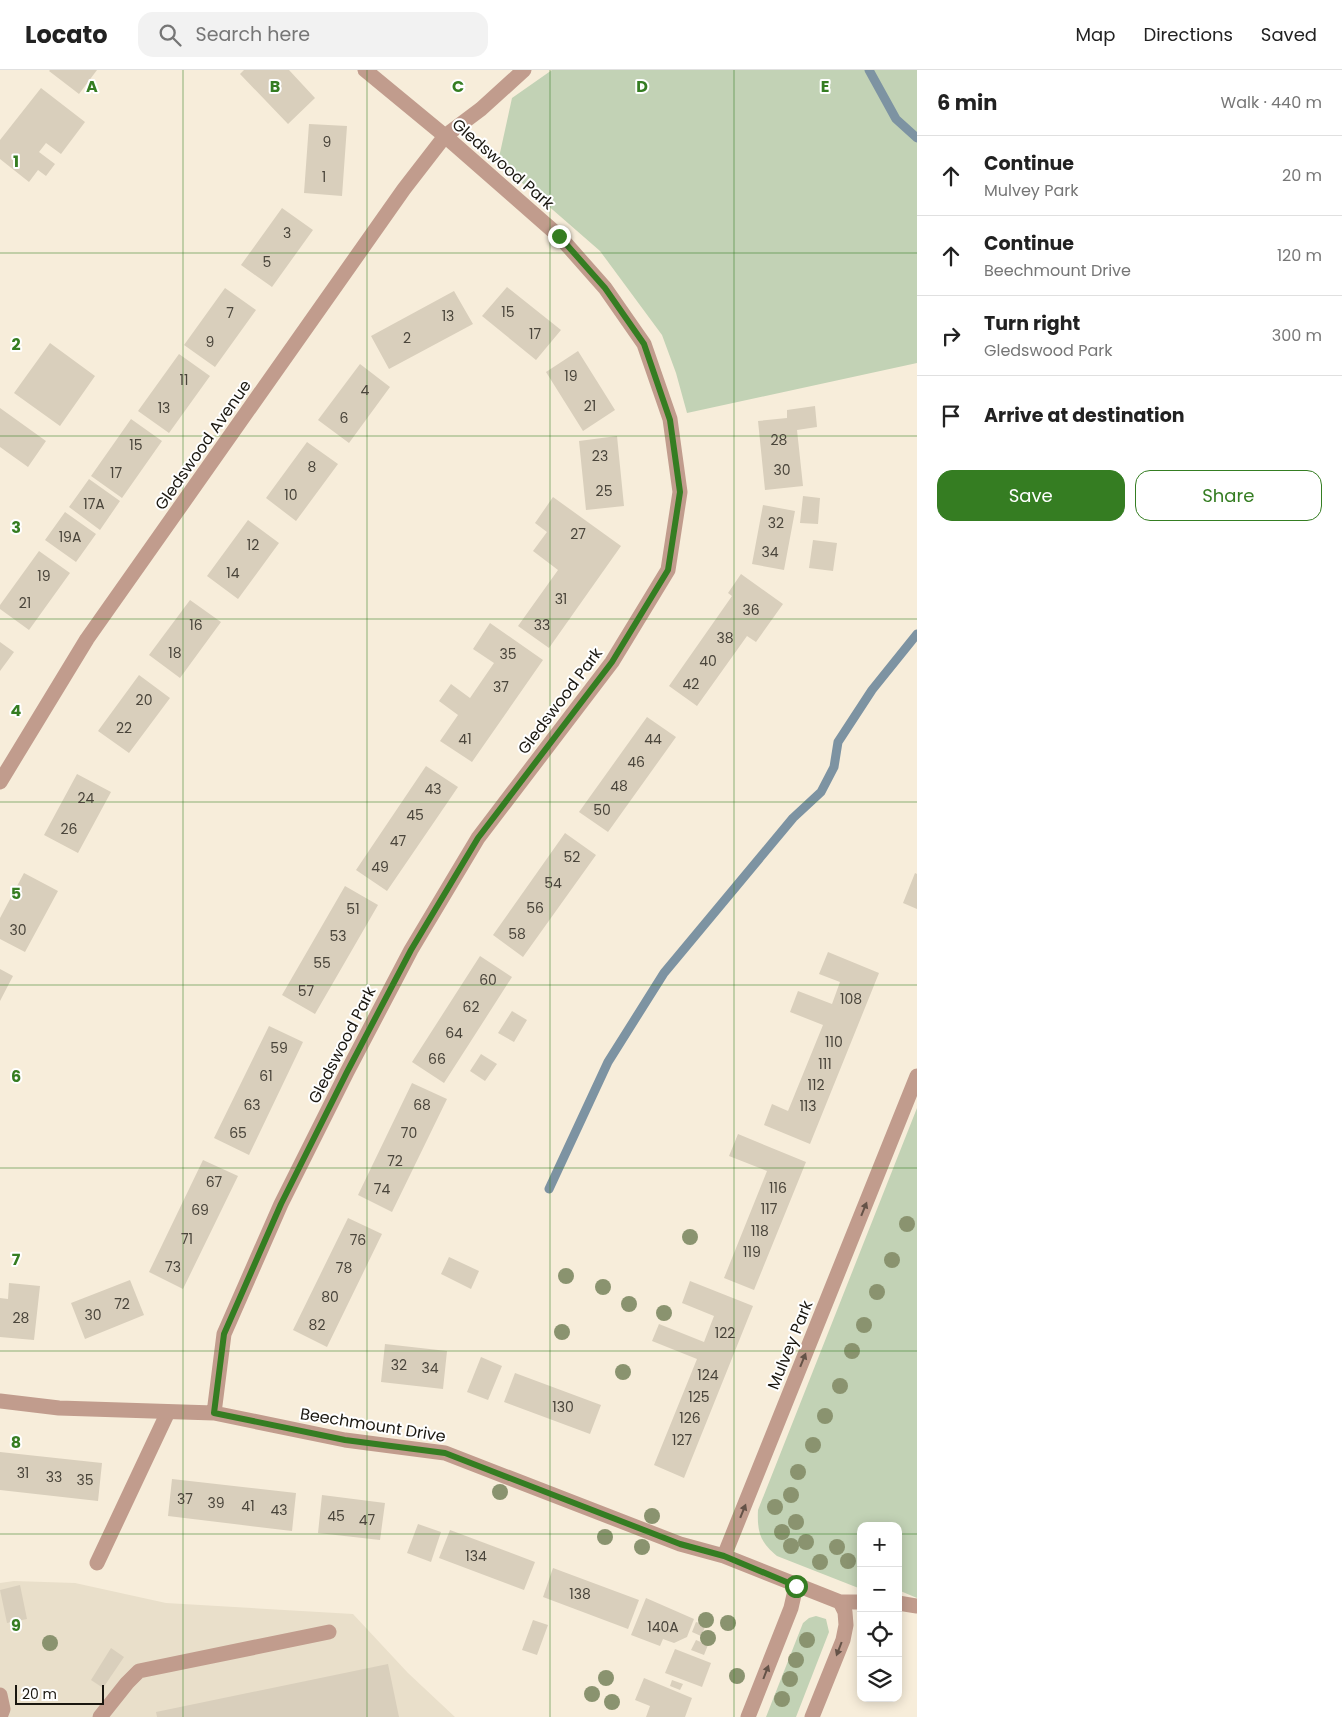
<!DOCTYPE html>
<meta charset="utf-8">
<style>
:root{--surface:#fff;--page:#f2f2f2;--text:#222;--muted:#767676;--line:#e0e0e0;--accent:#357d22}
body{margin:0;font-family:Poppins,sans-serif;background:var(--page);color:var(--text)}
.controls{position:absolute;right:15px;bottom:15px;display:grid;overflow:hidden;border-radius:10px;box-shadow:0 2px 12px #0003}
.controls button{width:45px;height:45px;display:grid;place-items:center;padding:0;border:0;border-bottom:1px solid var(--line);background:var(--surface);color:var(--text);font:25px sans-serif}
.scale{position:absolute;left:15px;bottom:12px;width:89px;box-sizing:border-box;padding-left:5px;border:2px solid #1a1710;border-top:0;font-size:14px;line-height:18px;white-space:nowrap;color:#1a1710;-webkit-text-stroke:4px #fff;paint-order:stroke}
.stop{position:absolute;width:15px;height:15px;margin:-11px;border:4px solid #357d22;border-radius:50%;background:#fff}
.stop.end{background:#357d22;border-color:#fff;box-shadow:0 1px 5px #0008}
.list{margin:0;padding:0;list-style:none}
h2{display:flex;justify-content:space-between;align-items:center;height:65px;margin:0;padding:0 20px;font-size:21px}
h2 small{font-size:16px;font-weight:400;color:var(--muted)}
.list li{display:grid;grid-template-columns:32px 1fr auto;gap:15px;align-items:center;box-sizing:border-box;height:80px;padding:0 20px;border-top:1px solid var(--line)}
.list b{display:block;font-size:19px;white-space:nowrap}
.list p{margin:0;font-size:16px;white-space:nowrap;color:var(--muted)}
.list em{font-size:16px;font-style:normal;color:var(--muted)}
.actions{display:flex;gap:10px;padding:15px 20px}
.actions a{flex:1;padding:11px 0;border:1px solid var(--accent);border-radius:15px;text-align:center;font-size:18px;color:var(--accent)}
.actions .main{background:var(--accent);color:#fff}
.icon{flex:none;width:28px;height:28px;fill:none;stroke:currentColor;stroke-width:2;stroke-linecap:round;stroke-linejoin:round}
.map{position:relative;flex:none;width:917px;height:1647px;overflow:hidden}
header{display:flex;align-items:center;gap:30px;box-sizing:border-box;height:70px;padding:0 25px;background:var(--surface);border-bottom:1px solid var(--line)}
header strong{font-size:24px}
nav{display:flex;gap:28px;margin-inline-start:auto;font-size:18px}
.search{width:350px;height:45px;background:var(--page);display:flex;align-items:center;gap:12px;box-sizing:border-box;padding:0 18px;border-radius:15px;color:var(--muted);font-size:19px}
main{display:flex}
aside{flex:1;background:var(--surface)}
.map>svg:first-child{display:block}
.commercial{fill:#e9dfca}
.green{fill:#c2d2b5}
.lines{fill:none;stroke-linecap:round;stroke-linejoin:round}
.stream{stroke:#7d93a2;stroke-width:9}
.building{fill:#d9cfbc}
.lane{stroke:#c19c8d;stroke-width:15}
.street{stroke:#c19c8d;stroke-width:15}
.tree{fill:#8a936f}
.oneway{fill:#655348}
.route{stroke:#357d22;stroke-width:6}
.grid{fill:none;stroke:#357d22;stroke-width:1;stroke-opacity:0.55}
.labels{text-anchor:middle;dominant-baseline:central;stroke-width:4;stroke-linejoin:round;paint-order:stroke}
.number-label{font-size:14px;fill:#4a453b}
.street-label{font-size:16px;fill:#1a1710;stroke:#fff}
.grid-label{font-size:16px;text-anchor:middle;font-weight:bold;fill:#357d22;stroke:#fff;stroke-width:4;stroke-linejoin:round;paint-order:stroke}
</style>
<header>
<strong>Locato</strong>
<div class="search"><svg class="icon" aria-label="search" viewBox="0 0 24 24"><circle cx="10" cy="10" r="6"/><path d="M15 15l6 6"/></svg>Search here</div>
<nav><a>Map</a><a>Directions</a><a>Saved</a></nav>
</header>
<main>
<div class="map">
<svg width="917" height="1647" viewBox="0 0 917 1647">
<rect width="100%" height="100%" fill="#f7edda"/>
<!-- commercial -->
<path class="commercial" d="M 14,1511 L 75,1513 L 166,1533 L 353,1544 L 408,1603 L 455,1647 L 0,1647 L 0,1513 Z"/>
<!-- green -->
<path class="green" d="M 552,0 L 917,0 L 917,293 L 687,343 L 676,303 L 662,265 L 600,181 L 498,92 L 512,28 Z
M 917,1038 L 917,1528 L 898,1520 L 898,1456 L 861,1456 L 861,1519 L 777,1486 C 760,1472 757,1462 758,1440 Z
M 816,1546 L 826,1549 L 829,1562 L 796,1647 L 766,1647 L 803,1553 L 809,1548 Z"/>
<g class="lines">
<!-- stream -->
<path class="stream" d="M 869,0 L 896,49 L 917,68
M 549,1119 L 608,992 L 664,903 L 793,748 L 821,722 L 834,697 L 838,672 L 872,620 L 917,564"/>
</g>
<!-- building -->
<path class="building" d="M 50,0 L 97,0 L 79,24 L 49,1 Z
M 244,0 L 289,0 L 315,28 L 288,54 L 240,4 Z
M 41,18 L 85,52 L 61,84 L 46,73 L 39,82 L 55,94 L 46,106 L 38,100 L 29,112 L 0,89 L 0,70 Z
M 309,54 L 347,56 L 342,126 L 304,123 Z
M 282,138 L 313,160 L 272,217 L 241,195 Z
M 507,217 L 561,260 L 536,290 L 482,246 Z
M 225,218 L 256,240 L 215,297 L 184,275 Z
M 454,221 L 473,254 L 389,299 L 371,266 Z
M 50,273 L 95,306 L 60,356 L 14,323 Z
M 578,281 L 615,340 L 583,361 L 546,302 Z
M 179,284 L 210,306 L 169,363 L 138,341 Z
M 360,294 L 390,317 L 349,373 L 318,350 Z
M 815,336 L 817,357 L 797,360 L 803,416 L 765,420 L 758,351 L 787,348 L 787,340 Z
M 0,338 L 46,371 L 28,397 L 0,377 Z
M 131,349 L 162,371 L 122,428 L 91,406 Z
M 617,366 L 624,436 L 586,440 L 579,371 Z
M 307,372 L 338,394 L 296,451 L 266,428 Z
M 89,409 L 120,431 L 100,460 L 69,437 Z
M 803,426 L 820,428 L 818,454 L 800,453 Z
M 553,427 L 621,476 L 549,578 L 518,556 L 558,500 L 533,481 L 547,462 L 535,453 Z
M 763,435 L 795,441 L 784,500 L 752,494 Z
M 65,442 L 96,464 L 76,492 L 45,470 Z
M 248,450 L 279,473 L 238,529 L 207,506 Z
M 813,470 L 837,473 L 833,501 L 809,498 Z
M 39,481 L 70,503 L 29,560 L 0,539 L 0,535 Z
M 741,504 L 783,534 L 756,572 L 747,566 L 697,636 L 669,616 L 732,526 L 728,523 Z
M 190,530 L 221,552 L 180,608 L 149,585 Z
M 490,553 L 543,590 L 472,692 L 440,671 L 458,645 L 439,631 L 451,614 L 470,628 L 494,593 L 473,579 Z
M 0,572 L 14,582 L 0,601 Z
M 139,605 L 170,628 L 129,683 L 98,661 Z
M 647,647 L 676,667 L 608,762 L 579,742 Z
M 426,696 L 458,717 L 387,821 L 356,800 Z
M 77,704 L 111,722 L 78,783 L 44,765 Z
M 565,763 L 596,785 L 523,887 L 493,865 Z
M 24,803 L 58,821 L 25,882 L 0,869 L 0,848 Z
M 915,803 L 917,804 L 917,839 L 903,833 Z
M 345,816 L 378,835 L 315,944 L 282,925 Z
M 828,882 L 879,903 L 810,1074 L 764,1055 L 772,1034 L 788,1041 L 823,955 L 790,942 L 798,921 L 832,934 L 840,912 L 819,904 Z
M 480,886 L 512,907 L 444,1013 L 412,992 Z
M 0,899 L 13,906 L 0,931 Z
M 512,941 L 527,950 L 514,972 L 498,963 Z
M 269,956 L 303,972 L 249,1085 L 214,1068 Z
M 481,984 L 497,994 L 485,1011 L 470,1001 Z
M 412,1013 L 447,1029 L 392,1142 L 358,1125 Z
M 738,1064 L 806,1092 L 754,1220 L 724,1208 L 767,1101 L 729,1086 Z
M 203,1090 L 238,1106 L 183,1219 L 149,1202 Z
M 348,1148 L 382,1164 L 327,1277 L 293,1260 Z
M 449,1187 L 479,1201 L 471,1219 L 441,1204 Z
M 130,1210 L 144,1245 L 85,1269 L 71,1233 Z
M 690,1211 L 753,1236 L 684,1408 L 654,1395 L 697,1289 L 652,1271 L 659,1254 L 704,1272 L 714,1246 L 682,1233 Z
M 9,1213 L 40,1216 L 34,1270 L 0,1267 L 0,1228 L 8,1229 Z
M 385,1274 L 447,1281 L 443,1319 L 381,1312 Z
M 481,1287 L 502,1296 L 488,1330 L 467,1322 Z
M 515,1303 L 601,1335 L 590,1364 L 504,1332 Z
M 0,1382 L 102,1393 L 98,1431 L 0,1420 Z
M 172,1409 L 296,1423 L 292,1461 L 168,1446 Z
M 322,1425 L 385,1433 L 380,1470 L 318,1463 Z
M 418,1454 L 441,1462 L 431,1492 L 407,1483 Z
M 450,1460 L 535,1492 L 524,1520 L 439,1488 Z
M 553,1498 L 639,1530 L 628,1559 L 543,1527 Z
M 20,1515 L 27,1549 L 7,1553 L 0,1520 Z
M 646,1528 L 694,1549 L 687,1567 L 674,1573 L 663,1569 L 660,1576 L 631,1565 Z
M 533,1550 L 548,1555 L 537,1585 L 522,1580 Z
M 696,1552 L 706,1555 L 701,1566 L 692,1562 Z
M 696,1570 L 708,1575 L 704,1585 L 691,1580 Z
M 111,1578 L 124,1587 L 103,1618 L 91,1610 Z
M 675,1579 L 711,1593 L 702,1617 L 665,1603 Z
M 388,1594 L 399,1647 L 157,1647 L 156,1642 Z
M 644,1608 L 692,1628 L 685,1647 L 646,1647 L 650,1636 L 635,1630 Z
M 672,1610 L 683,1614 L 680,1620 L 670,1616 Z"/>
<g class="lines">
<!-- lane -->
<path class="lane" d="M 97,1493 L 168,1342
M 0,1625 L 3,1639 L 0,1647
M 100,1647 L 127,1613 L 139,1601 L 329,1562"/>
<!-- street -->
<path class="street" d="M 0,712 L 87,569 L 404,119 L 445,66 L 481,39 L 524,0
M 0,1331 L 59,1338 L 214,1343 L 345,1370 L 445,1383 L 680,1474 L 724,1486 L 840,1532 L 861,1532
M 214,1343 L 224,1264 L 281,1134 L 347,1002 L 411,880 L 478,768 L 612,592 L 668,500 L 680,422 L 670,349 L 644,274 L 605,218 L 559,166 L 445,66 L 365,0
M 724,1486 L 917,1006
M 898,1533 L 917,1536
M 748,1647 L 791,1538 L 796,1516
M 812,1647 L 843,1570 L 846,1555 L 845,1542 L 840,1532"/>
</g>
<!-- trees -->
<g class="tree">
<circle cx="907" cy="1154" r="8"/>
<circle cx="690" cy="1167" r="8"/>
<circle cx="892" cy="1190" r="8"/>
<circle cx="566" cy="1206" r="8"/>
<circle cx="603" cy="1217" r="8"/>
<circle cx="877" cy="1222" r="8"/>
<circle cx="629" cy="1234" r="8"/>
<circle cx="664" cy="1243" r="8"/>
<circle cx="864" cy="1255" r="8"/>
<circle cx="562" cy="1262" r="8"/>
<circle cx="852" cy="1281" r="8"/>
<circle cx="623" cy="1302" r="8"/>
<circle cx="840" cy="1316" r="8"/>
<circle cx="825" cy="1346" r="8"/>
<circle cx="813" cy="1375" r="8"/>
<circle cx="798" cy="1402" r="8"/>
<circle cx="500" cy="1422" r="8"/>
<circle cx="791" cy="1425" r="8"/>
<circle cx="775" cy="1437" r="8"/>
<circle cx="652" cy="1446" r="8"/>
<circle cx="796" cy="1452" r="8"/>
<circle cx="782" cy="1462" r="8"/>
<circle cx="605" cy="1467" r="8"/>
<circle cx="806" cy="1472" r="8"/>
<circle cx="791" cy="1476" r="8"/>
<circle cx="642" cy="1477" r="8"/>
<circle cx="837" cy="1477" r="8"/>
<circle cx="848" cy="1491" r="8"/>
<circle cx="820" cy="1492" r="8"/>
<circle cx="706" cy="1550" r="8"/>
<circle cx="728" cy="1553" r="8"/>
<circle cx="708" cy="1568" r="8"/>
<circle cx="807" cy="1570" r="8"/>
<circle cx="50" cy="1573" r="8"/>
<circle cx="796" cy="1590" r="8"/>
<circle cx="737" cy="1606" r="8"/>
<circle cx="606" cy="1608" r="8"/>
<circle cx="790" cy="1609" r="8"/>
<circle cx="592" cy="1624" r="8"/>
<circle cx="782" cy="1629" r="8"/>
<circle cx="612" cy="1632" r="8"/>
</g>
<!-- one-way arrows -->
<defs><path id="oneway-solid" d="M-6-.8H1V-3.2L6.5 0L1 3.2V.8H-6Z" transform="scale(1.25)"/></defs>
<g class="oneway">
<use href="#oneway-solid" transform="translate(864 1139) rotate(-68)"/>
<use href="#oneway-solid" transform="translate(803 1290) rotate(-68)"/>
<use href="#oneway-solid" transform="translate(743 1441) rotate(-68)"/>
<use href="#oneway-solid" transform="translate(839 1579) rotate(111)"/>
<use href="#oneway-solid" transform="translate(766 1602) rotate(-69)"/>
</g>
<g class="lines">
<!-- route -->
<path class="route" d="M 559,166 L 605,218 L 644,274 L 670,350 L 680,422 L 668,500 L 612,592 L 478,768 L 411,880 L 347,1002 L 281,1134 L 224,1264 L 214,1343 L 345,1370 L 445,1383 L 680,1474 L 724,1486 L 796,1516"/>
</g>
<!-- grid -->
<path class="grid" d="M 183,0 L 183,1647M 367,0 L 367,1647M 550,0 L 550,1647M 734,0 L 734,1647M 0,183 L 917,183M 0,366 L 917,366M 0,549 L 917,549M 0,732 L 917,732M 0,915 L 917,915M 0,1098 L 917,1098M 0,1281 L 917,1281M 0,1464 L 861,1464M 898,1464 L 917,1464"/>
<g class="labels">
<!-- number labels -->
<g class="number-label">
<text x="327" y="72">9</text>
<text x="324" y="107">1</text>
<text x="287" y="163">3</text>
<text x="267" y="192">5</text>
<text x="508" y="242">15</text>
<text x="230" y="243">7</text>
<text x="448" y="246">13</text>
<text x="535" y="264">17</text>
<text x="407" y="268">2</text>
<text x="210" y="272">9</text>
<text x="571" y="306">19</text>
<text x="184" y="310">11</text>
<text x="365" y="320">4</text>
<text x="590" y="336">21</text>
<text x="164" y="338">13</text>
<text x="344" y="348">6</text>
<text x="779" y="370">28</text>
<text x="136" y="375">15</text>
<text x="600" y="386">23</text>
<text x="312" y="397">8</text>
<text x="782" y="400">30</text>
<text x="116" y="403">17</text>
<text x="604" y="421">25</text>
<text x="291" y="425">10</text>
<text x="94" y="434">17A</text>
<text x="776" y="453">32</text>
<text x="578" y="464">27</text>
<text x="70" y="467">19A</text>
<text x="253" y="475">12</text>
<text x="770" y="482">34</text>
<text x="233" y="503">14</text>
<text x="44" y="506">19</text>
<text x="561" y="529">31</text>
<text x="25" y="533">21</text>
<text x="751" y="540">36</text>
<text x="196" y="555">16</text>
<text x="542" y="555">33</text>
<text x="725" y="568">38</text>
<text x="175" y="583">18</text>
<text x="508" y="584">35</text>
<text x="708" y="591">40</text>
<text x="691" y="614">42</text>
<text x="501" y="617">37</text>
<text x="144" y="630">20</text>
<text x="124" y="658">22</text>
<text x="465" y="669">41</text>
<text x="653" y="669">44</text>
<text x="636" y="692">46</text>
<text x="619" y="716">48</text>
<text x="433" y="719">43</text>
<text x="86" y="728">24</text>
<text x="602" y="740">50</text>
<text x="415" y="745">45</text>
<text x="69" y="759">26</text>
<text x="398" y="771">47</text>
<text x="572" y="787">52</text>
<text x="380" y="797">49</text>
<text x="553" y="813">54</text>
<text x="535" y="838">56</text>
<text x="353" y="839">51</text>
<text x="18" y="860">30</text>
<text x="517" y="864">58</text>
<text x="338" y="866">53</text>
<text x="322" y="893">55</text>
<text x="488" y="910">60</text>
<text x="306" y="921">57</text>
<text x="851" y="929">108</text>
<text x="471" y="937">62</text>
<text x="454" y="963">64</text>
<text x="834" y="972">110</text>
<text x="279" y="978">59</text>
<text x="437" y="989">66</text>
<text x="825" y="994">111</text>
<text x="266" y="1006">61</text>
<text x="816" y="1015">112</text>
<text x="252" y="1035">63</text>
<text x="422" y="1035">68</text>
<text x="808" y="1036">113</text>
<text x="238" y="1063">65</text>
<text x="409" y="1063">70</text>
<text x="395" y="1091">72</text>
<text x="214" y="1112">67</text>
<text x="778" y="1118">116</text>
<text x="382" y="1119">74</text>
<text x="769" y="1139">117</text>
<text x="200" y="1140">69</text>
<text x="760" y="1161">118</text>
<text x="187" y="1169">71</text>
<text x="358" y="1170">76</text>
<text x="752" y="1182">119</text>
<text x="173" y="1197">73</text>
<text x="344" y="1198">78</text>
<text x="330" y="1227">80</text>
<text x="122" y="1234">72</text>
<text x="93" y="1245">30</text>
<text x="21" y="1248">28</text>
<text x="317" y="1255">82</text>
<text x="725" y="1263">122</text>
<text x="399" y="1295">32</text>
<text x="430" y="1298">34</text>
<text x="708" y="1305">124</text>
<text x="699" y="1327">125</text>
<text x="563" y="1337">130</text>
<text x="690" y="1348">126</text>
<text x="682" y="1370">127</text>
<text x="23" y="1403">31</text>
<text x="54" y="1407">33</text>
<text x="85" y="1410">35</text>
<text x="185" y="1429">37</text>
<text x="216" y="1433">39</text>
<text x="248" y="1436">41</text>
<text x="279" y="1440">43</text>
<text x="336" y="1446">45</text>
<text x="367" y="1450">47</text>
<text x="476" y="1486">134</text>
<text x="580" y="1524">138</text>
<text x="663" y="1557">140A</text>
</g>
<!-- street labels -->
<g class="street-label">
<text transform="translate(503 94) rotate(41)">Gledswood Park</text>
<text transform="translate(203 375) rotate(-55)">Gledswood Avenue</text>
<text transform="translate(560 631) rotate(-53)">Gledswood Park</text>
<text transform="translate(342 975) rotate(-63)">Gledswood Park</text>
<text transform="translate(790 1275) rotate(-68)">Mulvey Park</text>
<text transform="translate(373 1355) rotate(9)">Beechmount Drive</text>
</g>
</g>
<g class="grid-label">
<text x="92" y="22">A</text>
<text x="275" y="22">B</text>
<text x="458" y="22">C</text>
<text x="642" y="22">D</text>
<text x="825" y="22">E</text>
<text x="16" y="97">1</text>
<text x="16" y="280">2</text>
<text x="16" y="463">3</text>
<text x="16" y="646">4</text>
<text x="16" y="829">5</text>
<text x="16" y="1012">6</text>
<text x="16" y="1195">7</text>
<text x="16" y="1378">8</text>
<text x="16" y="1561">9</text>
</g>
</svg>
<div class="controls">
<button>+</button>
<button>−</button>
<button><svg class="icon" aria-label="locate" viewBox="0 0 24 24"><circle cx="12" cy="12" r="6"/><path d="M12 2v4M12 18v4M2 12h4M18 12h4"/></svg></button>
<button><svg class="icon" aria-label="layers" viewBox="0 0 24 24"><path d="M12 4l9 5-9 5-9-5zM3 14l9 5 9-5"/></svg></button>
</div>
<div class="scale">20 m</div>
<div class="stop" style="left:796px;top:1516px"></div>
<div class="stop end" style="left:559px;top:166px"></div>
</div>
<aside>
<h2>6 min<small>Walk · 440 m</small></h2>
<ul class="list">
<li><svg class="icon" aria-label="ahead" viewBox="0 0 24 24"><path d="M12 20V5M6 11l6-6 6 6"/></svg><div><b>Continue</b><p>Mulvey Park</p></div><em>20 m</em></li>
<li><svg class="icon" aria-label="ahead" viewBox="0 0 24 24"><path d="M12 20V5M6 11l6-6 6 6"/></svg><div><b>Continue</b><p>Beechmount Drive</p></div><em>120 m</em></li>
<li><svg class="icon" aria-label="right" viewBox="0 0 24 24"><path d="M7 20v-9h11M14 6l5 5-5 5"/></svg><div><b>Turn right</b><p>Gledswood Park</p></div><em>300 m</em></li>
<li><svg class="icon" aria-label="arrive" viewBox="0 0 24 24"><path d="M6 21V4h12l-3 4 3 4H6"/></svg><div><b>Arrive at destination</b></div></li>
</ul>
<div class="actions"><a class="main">Save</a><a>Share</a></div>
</aside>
</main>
